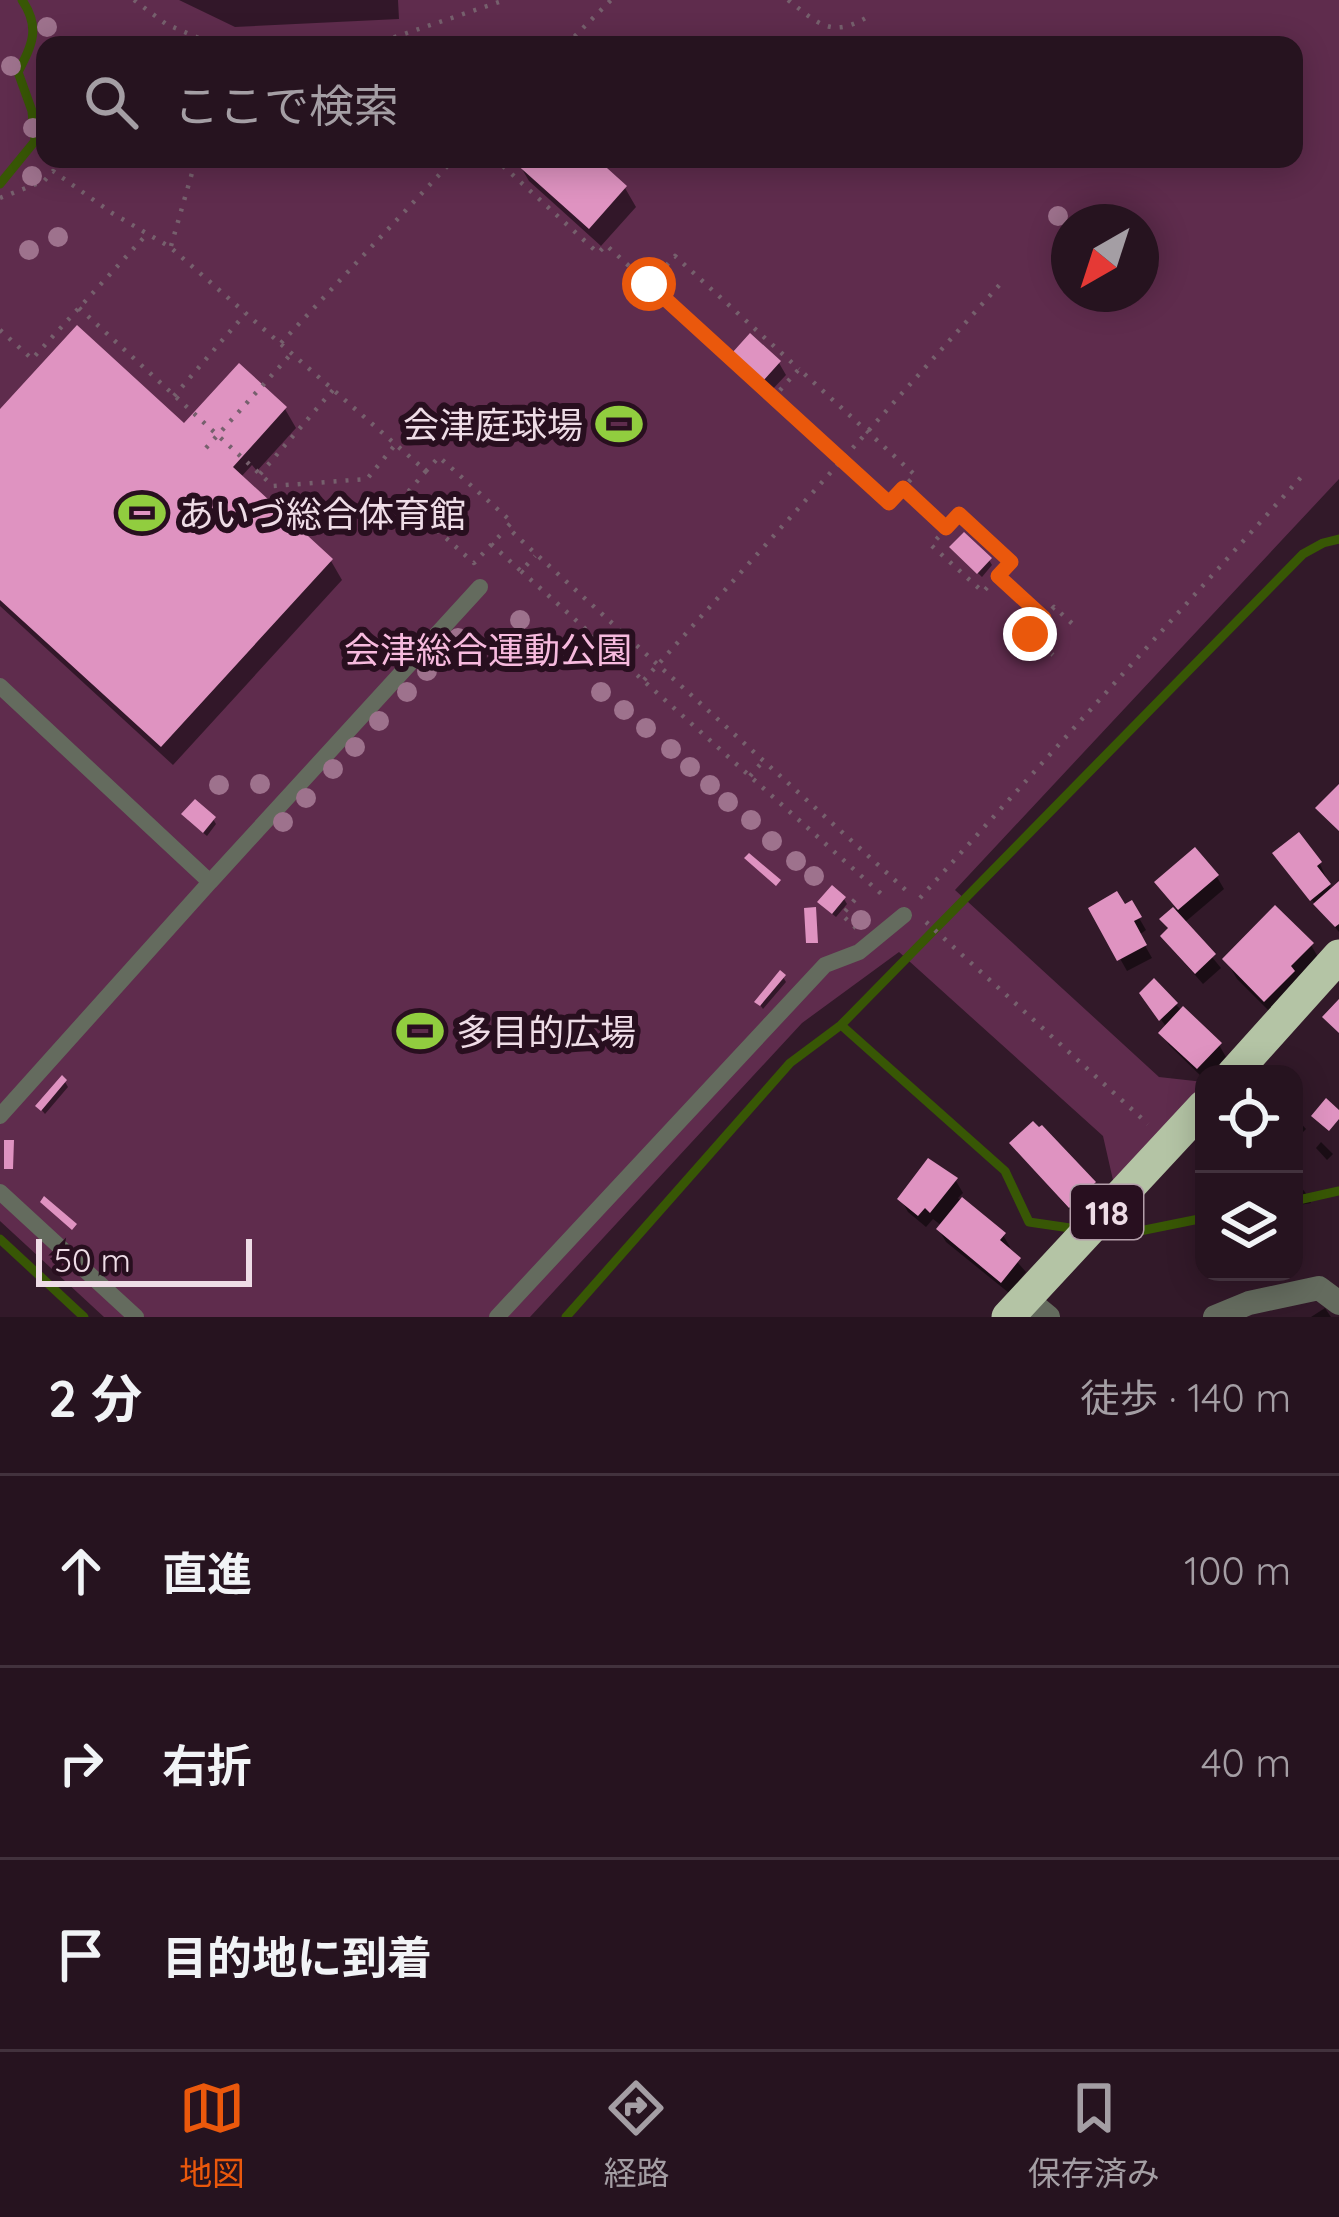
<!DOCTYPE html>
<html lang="ja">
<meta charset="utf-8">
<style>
:root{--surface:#26131f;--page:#32202c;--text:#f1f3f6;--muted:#a49ea4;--line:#42323d;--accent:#ea580c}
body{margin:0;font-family:Quicksand,"Noto Sans JP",sans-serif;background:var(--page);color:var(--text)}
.controls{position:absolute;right:36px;bottom:36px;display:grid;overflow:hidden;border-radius:24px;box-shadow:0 6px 30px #0003}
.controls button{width:108px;height:108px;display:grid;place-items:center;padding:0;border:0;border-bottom:3px solid var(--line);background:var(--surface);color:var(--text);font:60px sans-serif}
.compass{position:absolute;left:1051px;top:204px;width:108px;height:108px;border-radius:50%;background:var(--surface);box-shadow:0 6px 30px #0003;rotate:219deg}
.scale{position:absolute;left:36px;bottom:30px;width:216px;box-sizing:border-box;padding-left:12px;border:6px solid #eedce6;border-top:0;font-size:33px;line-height:42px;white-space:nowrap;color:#eedce6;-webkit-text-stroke:9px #280f1f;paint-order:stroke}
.stop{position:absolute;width:36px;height:36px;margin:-27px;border:9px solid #ea580c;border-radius:50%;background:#fff}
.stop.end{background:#ea580c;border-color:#fff;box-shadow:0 3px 12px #0008}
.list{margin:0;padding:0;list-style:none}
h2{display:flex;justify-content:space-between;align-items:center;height:156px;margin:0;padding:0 48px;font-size:51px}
h2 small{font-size:39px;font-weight:400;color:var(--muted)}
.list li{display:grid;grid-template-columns:78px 1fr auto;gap:36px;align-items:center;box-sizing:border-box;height:192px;padding:0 48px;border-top:3px solid var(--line)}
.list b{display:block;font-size:45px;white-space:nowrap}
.list em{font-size:39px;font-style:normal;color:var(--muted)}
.icon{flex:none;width:66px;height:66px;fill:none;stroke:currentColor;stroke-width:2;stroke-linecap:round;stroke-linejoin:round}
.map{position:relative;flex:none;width:1339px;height:1317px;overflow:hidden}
.search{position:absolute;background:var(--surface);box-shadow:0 6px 30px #0003;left:36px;right:36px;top:36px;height:132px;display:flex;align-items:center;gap:30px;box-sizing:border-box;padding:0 42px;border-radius:24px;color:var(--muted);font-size:45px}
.sheet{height:732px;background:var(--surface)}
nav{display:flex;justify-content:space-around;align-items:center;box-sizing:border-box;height:168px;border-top:3px solid var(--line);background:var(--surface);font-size:33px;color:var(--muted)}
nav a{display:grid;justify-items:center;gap:6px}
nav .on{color:var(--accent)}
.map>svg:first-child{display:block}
.green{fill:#5f2c4d;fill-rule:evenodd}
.shadow{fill:#0007}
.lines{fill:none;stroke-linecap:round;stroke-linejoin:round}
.stream{stroke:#385705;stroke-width:9}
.building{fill:#df93c1}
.path{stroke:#76606d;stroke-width:4.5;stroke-dasharray:3 9;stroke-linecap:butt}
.service{stroke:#646b5e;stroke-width:16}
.minor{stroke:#646b5e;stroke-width:24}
.trunk{stroke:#b4c4a5;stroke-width:33}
.tree{fill:#9e728d}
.route{stroke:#ea580c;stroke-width:15}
.labels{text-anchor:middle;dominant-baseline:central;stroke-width:12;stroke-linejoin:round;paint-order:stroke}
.shield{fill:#280f1f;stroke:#b39eaa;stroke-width:3}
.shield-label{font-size:33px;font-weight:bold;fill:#eedce6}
.poi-label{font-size:36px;fill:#eedce6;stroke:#280f1f;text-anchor:start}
.park-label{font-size:36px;fill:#f7bade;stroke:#280f1f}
</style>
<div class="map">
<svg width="1339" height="1317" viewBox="0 0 1339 1317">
<rect width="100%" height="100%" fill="#321929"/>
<!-- green -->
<path class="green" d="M 0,0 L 1339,0 L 1339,479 L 955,890 L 1159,1077 L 1204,1082 L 1204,1091 L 1115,1189 L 1103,1136 L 899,952 L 802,1023 L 530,1317 L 104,1317 L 0,1221 ZM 45,45 L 1294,45 L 1294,159 L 45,159 ZM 1069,222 L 1141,222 L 1141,294 L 1069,294 Z"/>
<!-- shadow -->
<path class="shadow" d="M 179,0 L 398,0 L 399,19 L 235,27 Z
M 521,159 L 593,159 L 625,188 L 636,207 L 601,246 L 529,181 L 518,162 Z
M 736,353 L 779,363 L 786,375 L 771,391 L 743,365 Z
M 285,409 L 296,428 L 257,471 L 252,465 L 240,478 L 331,561 L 342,580 L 173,765 L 0,606 L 0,413 L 184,427 Z
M 956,552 L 989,560 L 992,565 L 982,577 Z
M 213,819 L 216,824 L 207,836 L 188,820 Z
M 1298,836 L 1320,864 L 1332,891 L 1339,887 L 1339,932 L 1283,866 Z
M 1217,877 L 1224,889 L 1184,923 L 1221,968 L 1203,984 L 1171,948 L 1164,936 L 1169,931 L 1163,920 Z
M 844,899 L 847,904 L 836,917 L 824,907 Z
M 1131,904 L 1146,930 L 1139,935 L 1152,958 L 1127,971 L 1092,909 Z
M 1311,945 L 1322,964 L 1277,1019 L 1237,979 L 1226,960 Z
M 783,977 L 786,982 L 763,1009 L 758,1002 Z
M 1142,993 L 1176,1005 L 1219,1045 L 1226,1057 L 1210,1074 L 1204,1074 L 1204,1079 L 1169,1045 L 1162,1033 L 1167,1028 Z
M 65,1082 L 68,1087 L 45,1114 L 39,1107 Z
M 1294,1116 L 1306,1129 L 1303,1132 L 1294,1123 Z
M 1321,1142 L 1333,1154 L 1327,1160 L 1316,1148 Z
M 1012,1144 L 1094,1184 L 1101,1196 L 1077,1218 Z
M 1294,1179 L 1305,1192 L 1311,1203 L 1294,1206 Z
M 956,1181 L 963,1193 L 958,1198 L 1003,1235 L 1010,1247 L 1007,1250 L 1026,1272 L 1009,1293 L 946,1242 L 939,1230 L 942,1226 L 933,1219 L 926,1227 L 908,1212 L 901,1199 Z
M 1325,1308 L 1331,1317 L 1311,1317 Z"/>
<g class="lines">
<!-- stream -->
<path class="stream" d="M 0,184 L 35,141 L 32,111 L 18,72 C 32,45 41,28 22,0
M 841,1025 L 1005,1171 L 1029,1222 L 1077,1229
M 1294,1201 L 1339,1191
M 1100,1232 L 1120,1235 L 1204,1218
M 0,1239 L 84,1317
M 566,1317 L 790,1063 L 841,1025 L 1303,554 L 1323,543 L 1339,539"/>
</g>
<!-- building -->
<path class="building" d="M 517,159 L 597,159 L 627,186 L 589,229 L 514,162 Z
M 77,325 L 184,423 L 239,363 L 287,407 L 233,467 L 333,559 L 161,747 L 0,600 L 0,409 Z
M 750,333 L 781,361 L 763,381 L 732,353 Z
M 964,532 L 992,558 L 977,574 L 949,547 Z
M 1339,784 L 1339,831 L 1315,808 Z
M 195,799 L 216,817 L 203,833 L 181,814 Z
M 1299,832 L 1322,862 L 1317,866 L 1331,884 L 1310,901 L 1272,853 Z
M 1195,847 L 1219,875 L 1178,910 L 1154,882 Z
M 749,853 L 781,880 L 776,886 L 744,858 Z
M 1339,881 L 1339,924 L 1335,927 L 1313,904 Z
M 832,885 L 846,897 L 832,914 L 817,902 Z
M 1117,891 L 1125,904 L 1132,900 L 1142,917 L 1134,921 L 1147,945 L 1117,961 L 1088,908 Z
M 1275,905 L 1314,943 L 1291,966 L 1295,971 L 1264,1002 L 1222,959 Z
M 816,907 L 818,943 L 806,943 L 804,908 Z
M 1173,907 L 1216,954 L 1195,974 L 1160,936 L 1168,928 L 1159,919 Z
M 780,970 L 786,975 L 760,1006 L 754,1002 Z
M 1154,978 L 1178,1003 L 1159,1021 L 1139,993 Z
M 1339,999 L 1339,1033 L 1322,1017 Z
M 1183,1006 L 1222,1043 L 1197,1069 L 1158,1033 Z
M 62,1075 L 67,1080 L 41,1111 L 35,1106 Z
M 1326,1098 L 1339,1110 L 1339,1119 L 1329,1131 L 1311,1116 Z
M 1033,1121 L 1039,1127 L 1042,1125 L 1096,1182 L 1069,1208 L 1009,1143 Z
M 4,1140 L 14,1140 L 13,1169 L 4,1169 Z
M 928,1158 L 958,1178 L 930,1213 L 925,1208 L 918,1216 L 897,1199 Z
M 44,1196 L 77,1224 L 72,1230 L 40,1202 Z
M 962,1197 L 1006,1233 L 1000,1240 L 1021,1258 L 1001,1283 L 936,1229 Z"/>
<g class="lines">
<!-- path -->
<path class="path" d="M 134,0 L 166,24 L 215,45
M 788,0 C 819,24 831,39 869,16
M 371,45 L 505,0
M 566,45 L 611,0
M 503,166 L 598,253 L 606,245 L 889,503 L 915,475 L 799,369 L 773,398
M 0,198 L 44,181 L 53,171 L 112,213 L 170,247 L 426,471 L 439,457 L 512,522 L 507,527 L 536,554 L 909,893
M 171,246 L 196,159
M 650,283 L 675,256 L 799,369
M 79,308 L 273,486 L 367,479 L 395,445
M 0,330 L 32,359 L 147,234
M 281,343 L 454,159
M 174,396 L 245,314
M 206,448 L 291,354
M 426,471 L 402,499 L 474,563 L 506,529
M 260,474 L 333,390
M 903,488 L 947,528 L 931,545 L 983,592 L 998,576 L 1044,618 L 1030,634 L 1053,655
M 947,528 L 959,514 L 1011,562 L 998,576
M 491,544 L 521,571 L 535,556
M 521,571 L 887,899
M 1044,618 L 1054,607 L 1077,628
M 644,680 L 1003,281
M 750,776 L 764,760
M 920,898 L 1303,475
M 926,922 L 1148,1124
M 856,928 L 842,915 L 857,897"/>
<!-- service -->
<path class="service" d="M 0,686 L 210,882 L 480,587
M 0,1116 L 210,882
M 0,1192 L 136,1317
M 497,1317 L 825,965 L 859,952 L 904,915"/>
<!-- minor -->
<path class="minor" d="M 1026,1299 L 1048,1317
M 1215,1317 L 1249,1303 L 1319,1288 L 1339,1303"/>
<!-- trunk -->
<path class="trunk" d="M 1233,1074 L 1339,956
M 1008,1317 L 1204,1106"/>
</g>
<!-- trees -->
<g class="tree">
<circle cx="47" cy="27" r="10"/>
<circle cx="11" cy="66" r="10"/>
<circle cx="33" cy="128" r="10"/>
<circle cx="32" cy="176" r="10"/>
<circle cx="1058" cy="216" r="10"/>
<circle cx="58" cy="237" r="10"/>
<circle cx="29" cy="250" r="10"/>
<circle cx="456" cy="512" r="10"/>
<circle cx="520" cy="620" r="10"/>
<circle cx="458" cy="638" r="10"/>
<circle cx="540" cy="638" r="10"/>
<circle cx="565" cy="660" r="10"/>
<circle cx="427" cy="671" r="10"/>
<circle cx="407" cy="692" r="10"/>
<circle cx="601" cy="692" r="10"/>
<circle cx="624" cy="710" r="10"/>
<circle cx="379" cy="721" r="10"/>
<circle cx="646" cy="728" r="10"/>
<circle cx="355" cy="747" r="10"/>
<circle cx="671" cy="749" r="10"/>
<circle cx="690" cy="767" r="10"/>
<circle cx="333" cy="769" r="10"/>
<circle cx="260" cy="784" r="10"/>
<circle cx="219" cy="785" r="10"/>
<circle cx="710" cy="785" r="10"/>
<circle cx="306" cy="798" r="10"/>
<circle cx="728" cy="802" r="10"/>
<circle cx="751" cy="820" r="10"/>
<circle cx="283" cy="822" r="10"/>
<circle cx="772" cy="841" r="10"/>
<circle cx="796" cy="861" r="10"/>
<circle cx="814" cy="876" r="10"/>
<circle cx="861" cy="920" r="10"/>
</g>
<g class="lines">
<!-- route -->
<path class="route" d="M 649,284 L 889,503 L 903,488 L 946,528 L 959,514 L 1011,562 L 998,576 L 1044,618 L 1030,634"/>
</g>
<!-- icons -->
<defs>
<symbol id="stadium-bare" viewBox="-9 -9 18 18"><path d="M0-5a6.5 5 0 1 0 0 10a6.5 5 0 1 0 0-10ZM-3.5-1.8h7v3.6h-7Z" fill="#91cd3f" stroke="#280f1f" stroke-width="2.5" paint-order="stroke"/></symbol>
</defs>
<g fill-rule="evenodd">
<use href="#stadium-bare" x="586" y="391" width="66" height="66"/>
<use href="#stadium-bare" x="109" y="480" width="66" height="66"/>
<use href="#stadium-bare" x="387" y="998" width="66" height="66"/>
</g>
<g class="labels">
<!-- shield labels -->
<rect class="shield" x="1071" y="1185" width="72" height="54" rx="9"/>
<g class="shield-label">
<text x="1107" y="1212">118</text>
</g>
<!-- poi labels -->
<g class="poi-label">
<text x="583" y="424" text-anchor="end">会津庭球場</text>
<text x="178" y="513">あいづ総合体育館</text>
<text x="456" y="1031">多目的広場</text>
</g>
<!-- park labels -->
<g class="park-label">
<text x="488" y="649">会津総合運動公園</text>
</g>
</g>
</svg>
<div class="controls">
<button><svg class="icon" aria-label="locate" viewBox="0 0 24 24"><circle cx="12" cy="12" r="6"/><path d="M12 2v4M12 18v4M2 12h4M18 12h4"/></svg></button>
<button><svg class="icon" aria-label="layers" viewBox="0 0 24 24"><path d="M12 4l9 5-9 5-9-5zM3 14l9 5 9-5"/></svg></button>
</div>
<svg class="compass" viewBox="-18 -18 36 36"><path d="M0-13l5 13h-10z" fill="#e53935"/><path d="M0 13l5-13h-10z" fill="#a49ea4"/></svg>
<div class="scale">50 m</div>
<div class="stop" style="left:649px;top:284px"></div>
<div class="stop end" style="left:1030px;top:634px"></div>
<div class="search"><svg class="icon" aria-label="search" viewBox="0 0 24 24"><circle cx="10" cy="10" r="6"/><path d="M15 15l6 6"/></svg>ここで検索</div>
</div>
<section class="sheet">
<h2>2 分<small>徒歩 · 140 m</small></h2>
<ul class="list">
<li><svg class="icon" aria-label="ahead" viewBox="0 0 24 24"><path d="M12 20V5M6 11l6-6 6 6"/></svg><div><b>直進</b></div><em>100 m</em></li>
<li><svg class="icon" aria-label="right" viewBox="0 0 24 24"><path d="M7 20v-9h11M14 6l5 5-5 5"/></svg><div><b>右折</b></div><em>40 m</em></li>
<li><svg class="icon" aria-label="arrive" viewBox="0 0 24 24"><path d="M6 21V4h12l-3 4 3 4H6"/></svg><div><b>目的地に到着</b></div></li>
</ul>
</section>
<nav>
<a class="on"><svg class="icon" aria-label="map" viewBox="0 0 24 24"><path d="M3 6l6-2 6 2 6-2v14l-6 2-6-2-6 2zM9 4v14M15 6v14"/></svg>地図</a>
<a><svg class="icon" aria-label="directions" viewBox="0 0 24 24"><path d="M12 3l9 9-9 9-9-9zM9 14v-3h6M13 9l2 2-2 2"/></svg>経路</a>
<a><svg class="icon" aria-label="saved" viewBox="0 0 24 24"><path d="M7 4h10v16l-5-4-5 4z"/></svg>保存済み</a>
</nav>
